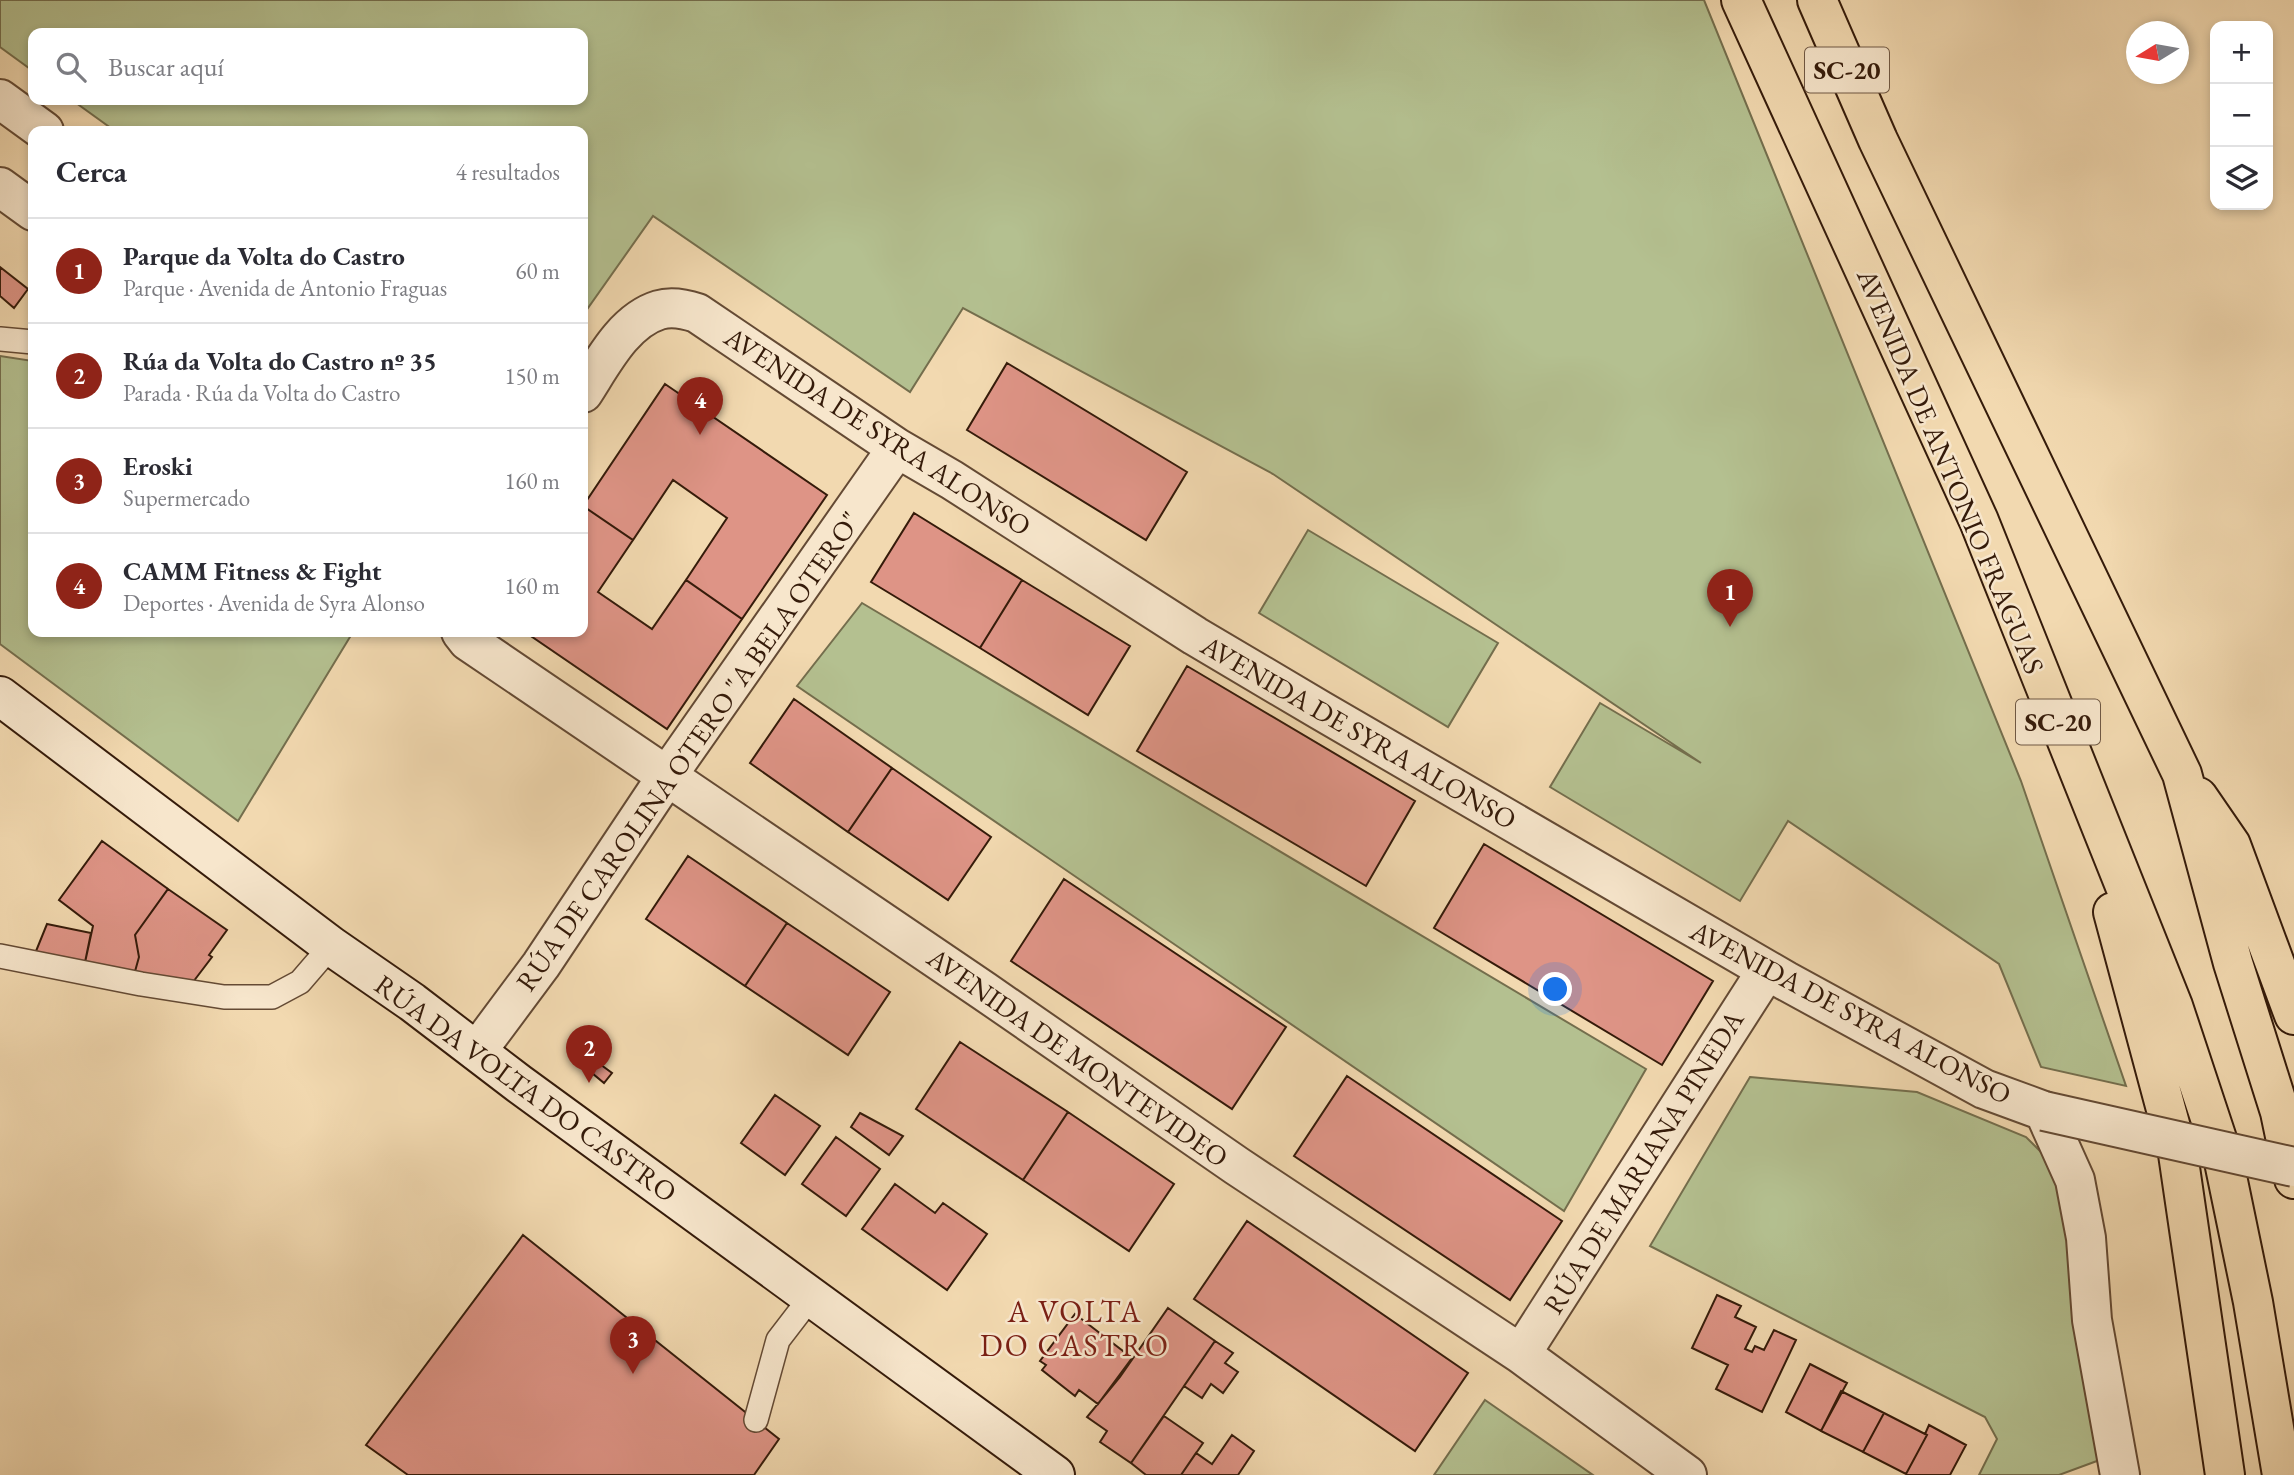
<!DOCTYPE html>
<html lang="es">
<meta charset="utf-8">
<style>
:root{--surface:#fff;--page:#f2f2f3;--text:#2b2b33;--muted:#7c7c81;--line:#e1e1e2;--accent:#8f2418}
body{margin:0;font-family:"EB Garamond",serif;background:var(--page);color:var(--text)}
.controls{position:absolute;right:21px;top:21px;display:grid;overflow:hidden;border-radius:14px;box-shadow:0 4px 10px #0003}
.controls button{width:63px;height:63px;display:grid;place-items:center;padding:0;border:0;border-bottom:2px solid var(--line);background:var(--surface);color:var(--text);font:35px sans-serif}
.compass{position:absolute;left:2126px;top:21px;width:63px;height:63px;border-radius:50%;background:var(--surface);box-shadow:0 4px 10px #0003;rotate:259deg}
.you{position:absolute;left:1556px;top:990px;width:24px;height:24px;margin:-18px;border:5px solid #fff;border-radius:50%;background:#1a73e8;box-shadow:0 0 0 10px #1a73e833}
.badge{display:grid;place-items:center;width:46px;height:46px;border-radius:50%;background:var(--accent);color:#fff;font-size:23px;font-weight:700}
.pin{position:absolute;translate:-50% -58px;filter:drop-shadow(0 2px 4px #0008)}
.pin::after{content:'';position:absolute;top:37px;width:24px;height:21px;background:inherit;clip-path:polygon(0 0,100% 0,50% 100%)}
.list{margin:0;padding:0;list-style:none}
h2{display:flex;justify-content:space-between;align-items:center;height:91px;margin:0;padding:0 28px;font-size:30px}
h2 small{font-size:23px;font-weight:400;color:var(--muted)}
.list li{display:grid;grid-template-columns:46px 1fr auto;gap:21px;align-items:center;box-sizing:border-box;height:105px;padding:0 28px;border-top:2px solid var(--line)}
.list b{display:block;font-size:26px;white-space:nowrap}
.list p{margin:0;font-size:23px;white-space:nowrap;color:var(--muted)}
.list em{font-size:23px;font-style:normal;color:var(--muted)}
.icon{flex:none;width:38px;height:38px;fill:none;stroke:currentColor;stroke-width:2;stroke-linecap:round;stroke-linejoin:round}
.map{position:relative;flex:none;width:2294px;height:1475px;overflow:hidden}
.search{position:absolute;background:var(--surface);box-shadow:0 4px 10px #0003;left:28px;top:28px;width:560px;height:77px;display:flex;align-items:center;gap:18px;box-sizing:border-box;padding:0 24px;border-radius:14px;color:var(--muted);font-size:26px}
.panel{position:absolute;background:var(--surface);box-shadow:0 4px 10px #0003;left:28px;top:126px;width:560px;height:511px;border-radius:14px}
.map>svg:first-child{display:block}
.green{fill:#b4c090;stroke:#746e4d;stroke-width:2}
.building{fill:#de9486;stroke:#351b0a;stroke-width:2}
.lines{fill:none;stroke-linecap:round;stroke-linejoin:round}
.lane-casing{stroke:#644a34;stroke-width:26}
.street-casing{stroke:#644a34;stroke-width:42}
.secondary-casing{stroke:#351b0a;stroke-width:42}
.highway-casing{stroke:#351b0a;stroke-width:42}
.lane{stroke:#f7e6cc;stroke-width:23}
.street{stroke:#f7e6cc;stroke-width:38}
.secondary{stroke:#f7e6cc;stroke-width:38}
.highway{stroke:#f2d9b0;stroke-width:38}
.street-bridge-casing{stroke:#644a34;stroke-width:42;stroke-linecap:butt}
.street-bridge{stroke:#f7e6cc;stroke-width:38}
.labels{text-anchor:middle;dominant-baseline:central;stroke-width:5;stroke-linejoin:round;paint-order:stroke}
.shield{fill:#f7e6cc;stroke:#6f5844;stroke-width:2}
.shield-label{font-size:26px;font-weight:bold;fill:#351b0a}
.street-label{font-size:28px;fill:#351b0a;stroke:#f7e6cc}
.neighbourhood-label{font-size:30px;letter-spacing:2px;fill:#7a1f14;stroke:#f7e6cc}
</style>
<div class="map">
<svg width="2294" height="1475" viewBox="0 0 2294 1475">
<rect width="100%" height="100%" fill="#f2d9b0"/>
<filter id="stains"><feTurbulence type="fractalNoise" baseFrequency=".00286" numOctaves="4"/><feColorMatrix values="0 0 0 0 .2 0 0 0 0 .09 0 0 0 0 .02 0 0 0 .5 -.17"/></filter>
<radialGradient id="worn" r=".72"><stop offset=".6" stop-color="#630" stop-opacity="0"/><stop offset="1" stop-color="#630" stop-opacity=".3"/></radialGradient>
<!-- green -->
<path class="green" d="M 0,0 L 1704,0 L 2021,781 L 2126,1086 L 2041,1067 L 1999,964 L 1788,821 L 1740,901 L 1550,787 L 1600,703 L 1701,763 L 1273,474 L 963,308 L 910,392 L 653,216 L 583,315 L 583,131 L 115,131 L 72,100 L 583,100 L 583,33 L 33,33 L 33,71 L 0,47 Z
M 0,356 L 33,361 L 33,632 L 353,632 L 238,821 L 0,644 Z
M 1308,530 L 1498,643 L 1448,727 L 1259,613 Z
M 862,603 L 1646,1069 L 1564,1211 L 797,686 Z
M 1750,1077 L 1917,1092 L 2026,1137 L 2043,1154 L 2059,1188 L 2105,1458 L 2059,1475 L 1979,1475 L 1997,1439 L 1985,1417 L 1650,1246 Z
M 1485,1400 L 1593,1475 L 1434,1475 Z"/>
<!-- building -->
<path class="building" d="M 0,267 L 28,289 L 14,308 L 0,296 Z
M 1007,363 L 1187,472 L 1146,540 L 967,430 Z
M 665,384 L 827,495 L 742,619 L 686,580 L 727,518 L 673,480 L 633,540 L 583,506 Z
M 583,506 L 633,540 L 598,592 L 652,629 L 686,580 L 742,619 L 667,729 L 525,632 L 583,632 Z
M 914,513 L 1022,580 L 980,648 L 871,582 Z
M 1022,580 L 1130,646 L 1088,715 L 980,648 Z
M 1187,666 L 1415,801 L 1366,886 L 1137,751 Z
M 794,699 L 892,768 L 848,832 L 750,763 Z
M 892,768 L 991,837 L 948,900 L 848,832 Z
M 102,841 L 168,889 L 135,935 L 139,957 L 134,975 L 84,967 L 93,926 L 59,900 Z
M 1484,844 L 1713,981 L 1662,1065 L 1434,928 Z
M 688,856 L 787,923 L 745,986 L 646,919 Z
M 1064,879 L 1286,1027 L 1232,1109 L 1011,961 Z
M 168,889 L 227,930 L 209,955 L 212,957 L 190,986 L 134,975 L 139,957 L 135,935 Z
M 787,923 L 890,992 L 848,1055 L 745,986 Z
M 47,924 L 91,933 L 84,967 L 34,956 Z
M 960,1042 L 1068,1112 L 1023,1180 L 916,1109 Z
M 593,1059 L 612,1073 L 604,1083 L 586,1068 Z
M 1347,1076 L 1562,1221 L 1510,1300 L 1294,1156 Z
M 775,1095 L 820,1126 L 785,1175 L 741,1143 Z
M 1068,1112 L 1174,1184 L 1129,1251 L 1023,1180 Z
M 860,1113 L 903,1136 L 889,1155 L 851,1127 Z
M 836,1137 L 880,1169 L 846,1216 L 802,1184 Z
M 895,1184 L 935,1213 L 943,1203 L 987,1234 L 947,1290 L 862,1229 Z
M 1247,1221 L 1468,1373 L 1415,1451 L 1194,1299 Z
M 523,1235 L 779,1439 L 754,1475 L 408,1475 L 366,1445 Z
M 1717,1295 L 1741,1306 L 1735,1317 L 1756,1327 L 1745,1349 L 1752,1352 L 1755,1346 L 1764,1350 L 1774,1330 L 1796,1340 L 1762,1412 L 1716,1389 L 1728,1365 L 1692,1348 Z
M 1168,1308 L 1215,1341 L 1131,1463 L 1100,1442 L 1107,1431 L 1087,1417 L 1120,1377 Z
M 1075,1314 L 1132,1358 L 1098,1404 L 1079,1390 L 1075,1396 L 1042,1370 L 1046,1365 L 1040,1361 Z
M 1215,1341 L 1233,1353 L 1225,1363 L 1238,1372 L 1223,1393 L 1211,1384 L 1202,1398 L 1184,1386 Z
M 1810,1364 L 1847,1383 L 1821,1431 L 1786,1412 Z
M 1841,1391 L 1884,1413 L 1863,1452 L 1821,1431 Z
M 1884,1413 L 1927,1435 L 1906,1474 L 1863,1452 Z
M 1164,1416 L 1203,1443 L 1181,1475 L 1146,1475 L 1131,1463 Z
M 1929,1425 L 1966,1445 L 1950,1475 L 1907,1475 L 1906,1474 L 1927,1435 L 1925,1434 Z
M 1232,1435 L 1254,1451 L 1238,1475 L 1181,1475 L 1196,1453 L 1212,1464 Z"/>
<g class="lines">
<defs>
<path id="lane" d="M 0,339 L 33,342
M 0,956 L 141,984 L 224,997 L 272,997 L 300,982 L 331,946
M 756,1420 L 778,1340 L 811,1297"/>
<path id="street" d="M 0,99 L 44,131
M 0,187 L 33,211
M 583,393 C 602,364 623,321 659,310 C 672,306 685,309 697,313 L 897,448 L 952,480 L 1195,636 L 1320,710 L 1786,981 L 1984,1089 L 2044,1111 L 2075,1180 L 2086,1238 L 2092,1320 L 2120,1475
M 461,632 L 468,641 L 984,991 L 1237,1166 L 1521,1354 L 1687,1475
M 477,1051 L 541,965 L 667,776 L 897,448
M 1521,1354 L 1767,970"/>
<path id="secondary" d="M 0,696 L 331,946 L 412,1002 L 518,1083 L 1055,1475"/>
<path id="highway" d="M 1741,0 L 1979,521 L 2173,1006 L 2223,1157 L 2253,1302 L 2282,1475
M 1817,0 L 1878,140 L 2182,774 L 2233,963 L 2280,1112 L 2294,1179
M 2198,797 L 2231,845 L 2294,1015
M 2113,912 L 2178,1154 L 2225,1475"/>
</defs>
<!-- lane casing -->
<use href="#lane" class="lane-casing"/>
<!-- street casing -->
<use href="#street" class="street-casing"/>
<!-- secondary casing -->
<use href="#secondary" class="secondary-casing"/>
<!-- highway casing -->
<use href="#highway" class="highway-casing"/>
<!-- lane -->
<use href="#lane" class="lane"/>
<!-- street -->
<use href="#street" class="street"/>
<!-- secondary -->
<use href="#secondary" class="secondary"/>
<!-- highway -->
<use href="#highway" class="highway"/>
<defs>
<path id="street-bridge" d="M 2044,1111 L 2294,1167"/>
</defs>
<!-- street-bridge casing -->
<use href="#street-bridge" class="street-bridge-casing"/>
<!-- street-bridge -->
<use href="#street-bridge" class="street-bridge"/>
</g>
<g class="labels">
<!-- shield labels -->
<g class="shield">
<rect x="1805" y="47.5" width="84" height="45" rx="5"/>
<rect x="2016" y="699.5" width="84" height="45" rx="5"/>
</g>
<g class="shield-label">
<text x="1847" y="70">SC-20</text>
<text x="2058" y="722">SC-20</text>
</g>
<!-- street labels -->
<g class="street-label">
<text transform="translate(878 431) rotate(33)">AVENIDA DE SYRA ALONSO</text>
<text transform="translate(1951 471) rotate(67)">AVENIDA DE ANTONIO FRAGUAS</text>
<text transform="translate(1359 732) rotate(30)">AVENIDA DE SYRA ALONSO</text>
<text transform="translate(688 751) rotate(-55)">RÚA DE CAROLINA OTERO "A BELA OTERO"</text>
<text transform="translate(1851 1012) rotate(28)">AVENIDA DE SYRA ALONSO</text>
<text transform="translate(1078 1057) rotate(35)">AVENIDA DE MONTEVIDEO</text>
<text transform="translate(526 1088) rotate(36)">RÚA DA VOLTA DO CASTRO</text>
<text transform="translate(1643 1162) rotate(-58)">RÚA DE MARIANA PINEDA</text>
</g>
<!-- neighbourhood labels -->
<g class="neighbourhood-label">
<text x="1075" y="1311">A VOLTA<tspan x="1075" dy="34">DO CASTRO</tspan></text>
</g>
</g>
<rect width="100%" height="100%" filter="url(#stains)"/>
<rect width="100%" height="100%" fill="url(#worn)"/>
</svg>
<div class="controls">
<button>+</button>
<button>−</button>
<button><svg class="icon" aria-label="layers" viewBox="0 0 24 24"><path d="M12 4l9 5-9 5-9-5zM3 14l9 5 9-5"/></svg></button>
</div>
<svg class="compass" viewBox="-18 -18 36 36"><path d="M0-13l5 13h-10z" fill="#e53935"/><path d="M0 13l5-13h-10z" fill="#7c7c81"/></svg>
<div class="you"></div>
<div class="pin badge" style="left:1730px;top:627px">1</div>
<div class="pin badge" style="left:589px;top:1083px">2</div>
<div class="pin badge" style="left:633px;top:1374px">3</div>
<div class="pin badge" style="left:700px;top:435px">4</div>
<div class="search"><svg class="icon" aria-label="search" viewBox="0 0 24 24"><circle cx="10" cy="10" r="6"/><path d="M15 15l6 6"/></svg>Buscar aquí</div>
<section class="panel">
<h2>Cerca<small>4 resultados</small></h2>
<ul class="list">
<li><span class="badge">1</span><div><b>Parque da Volta do Castro</b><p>Parque · Avenida de Antonio Fraguas</p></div><em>60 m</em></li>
<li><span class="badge">2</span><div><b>Rúa da Volta do Castro nº 35</b><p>Parada · Rúa da Volta do Castro</p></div><em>150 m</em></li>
<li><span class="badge">3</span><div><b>Eroski</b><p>Supermercado</p></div><em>160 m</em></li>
<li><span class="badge">4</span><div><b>CAMM Fitness &amp; Fight</b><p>Deportes · Avenida de Syra Alonso</p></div><em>160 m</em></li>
</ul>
</section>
</div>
